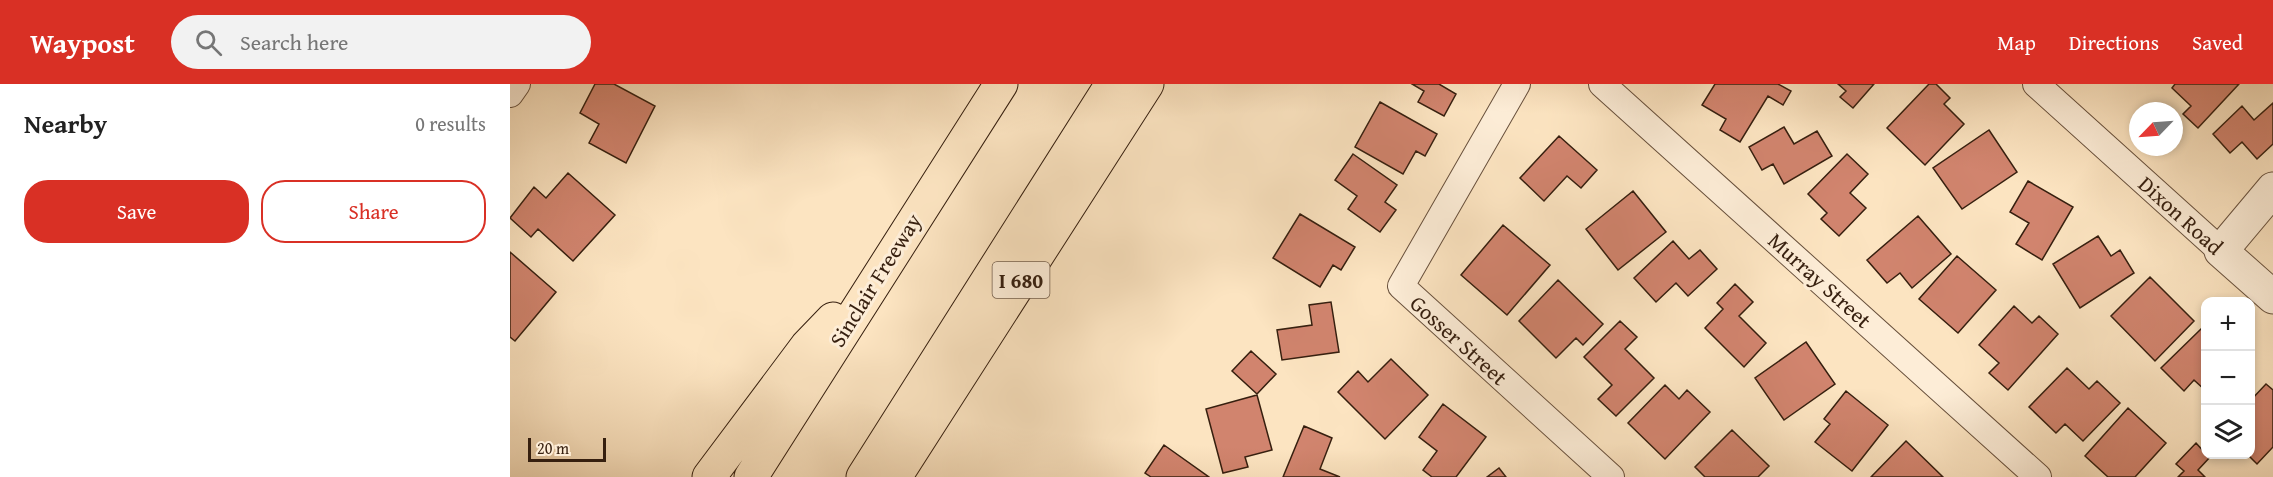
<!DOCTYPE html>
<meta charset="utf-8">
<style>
:root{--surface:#fff;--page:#f2f2f2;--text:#222;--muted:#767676;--line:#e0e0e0;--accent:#d93025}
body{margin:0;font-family:"Gentium Book Plus",serif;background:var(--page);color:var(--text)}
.controls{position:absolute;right:18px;bottom:18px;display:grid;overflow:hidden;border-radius:12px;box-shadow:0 3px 9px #0003}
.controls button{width:54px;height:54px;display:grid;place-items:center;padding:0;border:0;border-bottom:2px solid var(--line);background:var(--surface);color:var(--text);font:30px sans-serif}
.compass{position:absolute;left:1619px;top:18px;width:54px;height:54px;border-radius:50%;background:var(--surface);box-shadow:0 3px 9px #0003;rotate:245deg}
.scale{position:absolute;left:18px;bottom:15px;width:78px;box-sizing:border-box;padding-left:6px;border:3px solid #361f0f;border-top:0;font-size:16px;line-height:21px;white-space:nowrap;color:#361f0f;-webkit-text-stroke:4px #fdedd7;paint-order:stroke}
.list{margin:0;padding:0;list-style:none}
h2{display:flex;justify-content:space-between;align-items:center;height:78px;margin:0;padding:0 24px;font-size:26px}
h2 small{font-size:20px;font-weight:400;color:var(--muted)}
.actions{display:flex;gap:12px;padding:18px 24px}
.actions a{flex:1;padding:14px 0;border:2px solid var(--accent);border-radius:24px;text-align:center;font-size:21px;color:var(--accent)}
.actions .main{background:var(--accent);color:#fff}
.icon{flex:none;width:33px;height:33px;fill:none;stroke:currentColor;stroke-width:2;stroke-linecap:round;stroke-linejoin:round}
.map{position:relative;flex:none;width:1763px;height:393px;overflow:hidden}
header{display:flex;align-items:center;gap:36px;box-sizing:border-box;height:84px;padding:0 30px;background:var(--accent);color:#fff}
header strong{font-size:28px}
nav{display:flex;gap:33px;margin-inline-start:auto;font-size:21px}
.search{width:420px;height:54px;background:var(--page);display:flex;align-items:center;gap:15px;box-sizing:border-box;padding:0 21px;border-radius:33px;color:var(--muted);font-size:22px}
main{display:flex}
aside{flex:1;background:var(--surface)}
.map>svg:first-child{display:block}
.building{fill:#d1846e;stroke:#361f0f;stroke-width:1.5}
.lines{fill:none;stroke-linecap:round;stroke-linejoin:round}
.minor-casing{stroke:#68503c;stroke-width:28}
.tertiary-casing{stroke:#68503c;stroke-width:35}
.motorway-casing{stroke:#361f0f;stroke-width:35}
.minor{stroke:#fdedd7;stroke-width:26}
.tertiary{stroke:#fdedd7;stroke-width:33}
.motorway{stroke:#fce4c1;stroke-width:33}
.labels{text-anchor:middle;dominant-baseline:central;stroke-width:6;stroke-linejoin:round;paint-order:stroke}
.shield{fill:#fdedd7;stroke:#725d4b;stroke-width:1.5}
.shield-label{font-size:21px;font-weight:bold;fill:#361f0f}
.street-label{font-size:22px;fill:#361f0f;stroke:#fdedd7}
</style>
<header>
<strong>Waypost</strong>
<div class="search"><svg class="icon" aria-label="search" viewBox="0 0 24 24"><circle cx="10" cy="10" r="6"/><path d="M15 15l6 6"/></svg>Search here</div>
<nav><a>Map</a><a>Directions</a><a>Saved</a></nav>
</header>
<main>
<aside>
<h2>Nearby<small>0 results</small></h2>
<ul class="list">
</ul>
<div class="actions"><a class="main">Save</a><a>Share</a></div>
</aside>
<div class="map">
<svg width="1763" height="393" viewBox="0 0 1763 393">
<rect width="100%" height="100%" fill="#fce4c1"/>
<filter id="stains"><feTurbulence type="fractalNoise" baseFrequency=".00333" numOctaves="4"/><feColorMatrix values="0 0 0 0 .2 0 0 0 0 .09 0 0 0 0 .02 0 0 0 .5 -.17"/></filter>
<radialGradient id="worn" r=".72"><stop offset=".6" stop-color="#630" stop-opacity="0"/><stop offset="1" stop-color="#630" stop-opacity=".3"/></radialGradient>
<!-- building -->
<path class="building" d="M 85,0 L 104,0 L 145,22 L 116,79 L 79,59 L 89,40 L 70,29 Z
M 902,0 L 929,0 L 946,10 L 934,32 L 908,18 L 914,7 Z
M 1205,0 L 1268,0 L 1281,7 L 1273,21 L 1258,12 L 1230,58 L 1210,46 L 1216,35 L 1192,21 Z
M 1328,0 L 1364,0 L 1343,24 L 1330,13 L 1336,7 Z
M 1419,0 L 1426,0 L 1440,14 L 1434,20 L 1454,40 L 1415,81 L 1377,44 Z
M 1665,0 L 1729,0 L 1688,44 L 1673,30 L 1681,22 L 1662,4 Z
M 870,18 L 927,50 L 915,72 L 906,67 L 893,90 L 845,63 Z
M 1763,19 L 1763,60 L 1747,75 L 1732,58 L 1720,69 L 1703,50 L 1732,22 L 1744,36 Z
M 1274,43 L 1284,60 L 1307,47 L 1322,72 L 1274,100 L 1263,80 L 1252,86 L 1239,63 Z
M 1479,46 L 1507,88 L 1452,125 L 1423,84 Z
M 1049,52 L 1087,86 L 1071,104 L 1057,92 L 1034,117 L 1010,94 Z
M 843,70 L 887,101 L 875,118 L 886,126 L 870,148 L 838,125 L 847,112 L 825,96 Z
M 1337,70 L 1358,90 L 1340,109 L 1356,124 L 1329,152 L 1311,135 L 1317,129 L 1298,110 Z
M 58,89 L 105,131 L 63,177 L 28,145 L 21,153 L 0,134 L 24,103 L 36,114 Z
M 1518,97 L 1563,123 L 1532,176 L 1506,160 L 1519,139 L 1500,128 Z
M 1123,107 L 1156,148 L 1108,186 L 1076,145 Z
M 790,130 L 845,163 L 831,186 L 823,181 L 810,203 L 763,174 Z
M 1408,132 L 1441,170 L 1402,204 L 1390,189 L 1377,199 L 1357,176 Z
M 993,141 L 1040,181 L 997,231 L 951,191 Z
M 1588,152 L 1601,172 L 1610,166 L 1624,189 L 1570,224 L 1543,180 Z
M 1163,157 L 1179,175 L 1190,166 L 1207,185 L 1178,212 L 1166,199 L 1146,218 L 1124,194 Z
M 0,168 L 46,208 L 5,257 L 0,253 Z
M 1447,172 L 1486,206 L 1448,249 L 1409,215 Z
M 1640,193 L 1684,237 L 1645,277 L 1601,232 Z
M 1048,196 L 1093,240 L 1073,261 L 1066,254 L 1046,274 L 1009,237 Z
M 1225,200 L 1243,218 L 1229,232 L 1256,259 L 1234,283 L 1195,244 L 1213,225 L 1207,219 Z
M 821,218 L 829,268 L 772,276 L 767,246 L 802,241 L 799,221 Z
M 1504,222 L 1522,239 L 1529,232 L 1548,250 L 1498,306 L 1479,289 L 1489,279 L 1469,261 Z
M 1110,237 L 1127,253 L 1115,265 L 1144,294 L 1106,332 L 1088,315 L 1102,301 L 1074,273 Z
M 1692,244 L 1696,248 L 1696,307 L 1684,296 L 1674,307 L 1651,284 Z
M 1296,258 L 1325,300 L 1274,336 L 1245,294 Z
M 741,267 L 766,290 L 747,310 L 722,287 Z
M 881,275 L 918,311 L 875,355 L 828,308 L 848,287 L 858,298 Z
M 1557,284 L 1579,305 L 1587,297 L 1610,319 L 1573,357 L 1555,340 L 1546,349 L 1519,323 Z
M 1756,300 L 1763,306 L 1763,363 L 1747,380 L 1737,370 L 1740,370 L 1740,317 Z
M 1155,301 L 1169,315 L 1177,306 L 1200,328 L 1155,375 L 1118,339 Z
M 1336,307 L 1378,341 L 1342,387 L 1305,358 L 1320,340 L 1314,335 Z
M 747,311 L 762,366 L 735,373 L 738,383 L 713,389 L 696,325 Z
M 933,320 L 976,353 L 946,393 L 922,393 L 913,386 L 927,367 L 909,353 Z
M 1618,324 L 1656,359 L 1625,393 L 1598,393 L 1575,372 Z
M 794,342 L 822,354 L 810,385 L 830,393 L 773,393 Z
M 1222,346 L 1259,382 L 1248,393 L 1195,393 L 1185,383 Z
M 1396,357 L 1433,393 L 1361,393 Z
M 1686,359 L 1696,370 L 1701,372 L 1688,386 L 1695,393 L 1668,393 L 1674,387 L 1666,380 Z
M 654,361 L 699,393 L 641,393 L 635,389 Z
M 989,384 L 996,393 L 977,393 Z"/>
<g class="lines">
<defs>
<path id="minor" d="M 1007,0 L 891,202 L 1101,393
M 1092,0 L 1528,393
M 1526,0 L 1711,167
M 0,10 L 7,0"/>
<path id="tertiary" d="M 1763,105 L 1711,167 L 1763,213"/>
<path id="motorway" d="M 199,393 L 297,262 L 323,235
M 241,393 L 491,0
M 353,393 L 602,0
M 385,393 L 637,0"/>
</defs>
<!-- minor casing -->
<use href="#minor" class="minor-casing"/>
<!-- tertiary casing -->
<use href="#tertiary" class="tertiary-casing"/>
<!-- motorway casing -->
<use href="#motorway" class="motorway-casing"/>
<!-- minor -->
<use href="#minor" class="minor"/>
<!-- tertiary -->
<use href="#tertiary" class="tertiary"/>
<!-- motorway -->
<use href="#motorway" class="motorway"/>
</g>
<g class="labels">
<!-- shield labels -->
<rect class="shield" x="482.5" y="178" width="57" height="36" rx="4.5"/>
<g class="shield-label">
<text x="511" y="196">I 680</text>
</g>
<!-- street labels -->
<g class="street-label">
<text transform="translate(1671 131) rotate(42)">Dixon Road</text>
<text transform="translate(365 196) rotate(-58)">Sinclair Freeway</text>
<text transform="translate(1310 196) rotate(42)">Murray Street</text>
<text transform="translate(949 256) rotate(42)">Gosser Street</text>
</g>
</g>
<rect width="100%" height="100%" filter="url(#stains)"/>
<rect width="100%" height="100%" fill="url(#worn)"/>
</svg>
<div class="controls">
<button>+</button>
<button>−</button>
<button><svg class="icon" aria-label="layers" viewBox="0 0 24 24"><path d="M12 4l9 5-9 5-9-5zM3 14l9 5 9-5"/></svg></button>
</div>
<svg class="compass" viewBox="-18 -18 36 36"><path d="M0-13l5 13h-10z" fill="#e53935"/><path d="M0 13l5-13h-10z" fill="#767676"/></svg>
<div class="scale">20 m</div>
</div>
</main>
